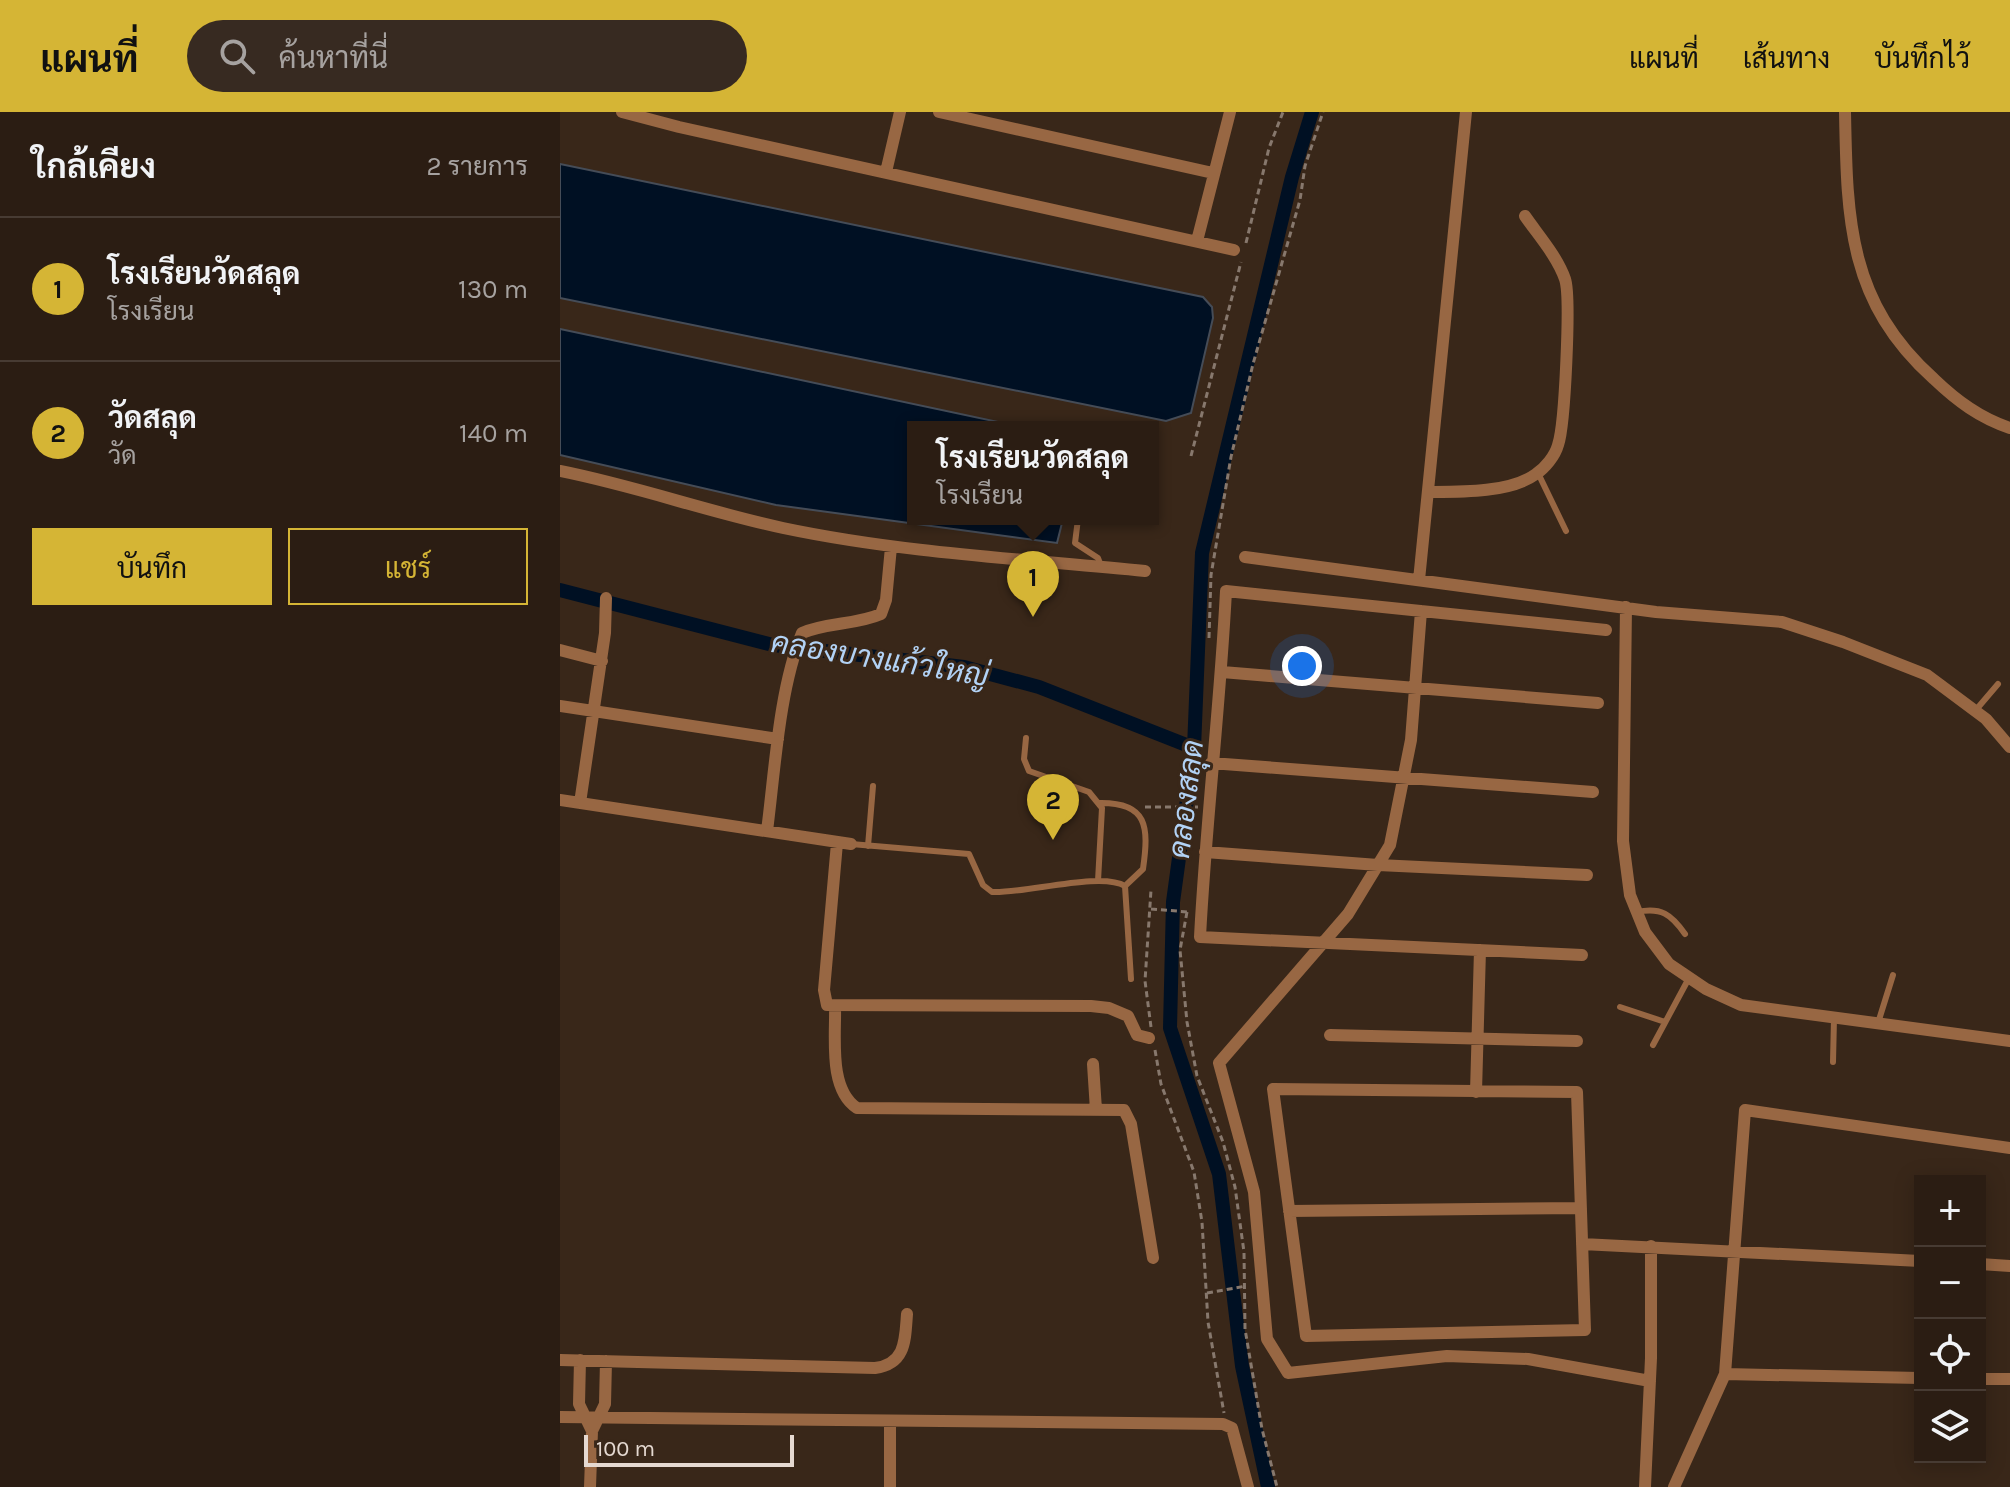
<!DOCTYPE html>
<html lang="th">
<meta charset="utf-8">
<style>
:root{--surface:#2b1d13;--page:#372a21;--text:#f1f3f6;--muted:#a6a2a0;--line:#473b33;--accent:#d5b535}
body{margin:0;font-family:Karla,Sarabun,sans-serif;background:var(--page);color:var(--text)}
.controls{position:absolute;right:24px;bottom:24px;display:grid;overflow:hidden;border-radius:0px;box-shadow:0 4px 20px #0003}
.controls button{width:72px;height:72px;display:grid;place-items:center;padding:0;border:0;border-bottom:2px solid var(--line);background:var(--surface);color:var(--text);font:40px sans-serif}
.scale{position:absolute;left:24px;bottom:20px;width:210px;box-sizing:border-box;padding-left:8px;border:4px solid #e5d9d1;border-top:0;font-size:22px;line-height:28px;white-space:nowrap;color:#e5d9d1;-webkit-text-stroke:6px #392719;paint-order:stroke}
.you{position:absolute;left:742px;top:554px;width:28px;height:28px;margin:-20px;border:6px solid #fff;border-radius:50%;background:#1a73e8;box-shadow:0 0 0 12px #1a73e833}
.badge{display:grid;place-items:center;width:52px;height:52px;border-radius:50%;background:var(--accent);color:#111;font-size:26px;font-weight:700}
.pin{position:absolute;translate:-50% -66px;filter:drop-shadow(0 2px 4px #0008)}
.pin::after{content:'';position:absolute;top:42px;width:28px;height:24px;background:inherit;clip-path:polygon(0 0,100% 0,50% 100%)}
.popup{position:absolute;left:347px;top:309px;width:252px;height:104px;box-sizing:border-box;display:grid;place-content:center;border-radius:0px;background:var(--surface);filter:drop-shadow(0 2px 6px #0005);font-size:26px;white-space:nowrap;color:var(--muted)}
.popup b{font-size:30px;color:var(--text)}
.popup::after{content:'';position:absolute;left:50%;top:100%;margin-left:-16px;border:16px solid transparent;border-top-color:var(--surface)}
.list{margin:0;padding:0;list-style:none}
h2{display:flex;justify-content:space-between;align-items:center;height:104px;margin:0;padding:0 32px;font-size:34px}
h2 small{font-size:26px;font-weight:400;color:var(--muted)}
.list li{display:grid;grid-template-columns:52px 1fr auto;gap:24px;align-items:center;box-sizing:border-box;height:144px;padding:0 32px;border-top:2px solid var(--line)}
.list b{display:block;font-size:30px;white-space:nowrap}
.list p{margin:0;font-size:26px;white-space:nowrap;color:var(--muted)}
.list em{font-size:26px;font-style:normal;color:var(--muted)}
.actions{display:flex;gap:16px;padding:24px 32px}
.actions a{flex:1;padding:18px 0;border:2px solid var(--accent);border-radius:0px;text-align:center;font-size:28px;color:var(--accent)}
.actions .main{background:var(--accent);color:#111}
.icon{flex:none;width:44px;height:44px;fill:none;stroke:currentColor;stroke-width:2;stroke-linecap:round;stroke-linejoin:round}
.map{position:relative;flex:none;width:1450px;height:1375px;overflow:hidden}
header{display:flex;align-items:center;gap:48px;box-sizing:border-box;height:112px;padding:0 40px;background:var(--accent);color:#111}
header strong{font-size:38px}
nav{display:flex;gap:44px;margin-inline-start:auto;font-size:28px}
.search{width:560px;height:72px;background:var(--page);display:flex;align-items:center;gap:20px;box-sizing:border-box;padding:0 28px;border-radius:44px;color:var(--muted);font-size:30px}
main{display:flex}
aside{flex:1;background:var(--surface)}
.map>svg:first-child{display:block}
.water{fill:#001023;stroke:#454c57;stroke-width:2}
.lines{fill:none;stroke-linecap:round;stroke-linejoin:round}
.canal{stroke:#001023;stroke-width:14}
.path{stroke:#87786d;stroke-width:3;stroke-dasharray:6 4;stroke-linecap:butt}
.lane{stroke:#986743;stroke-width:6}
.street{stroke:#986743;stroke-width:12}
.labels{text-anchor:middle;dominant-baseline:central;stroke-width:6;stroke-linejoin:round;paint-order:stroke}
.water-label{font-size:30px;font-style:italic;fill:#b2d2f5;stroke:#392719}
</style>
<header>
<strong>แผนที่</strong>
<div class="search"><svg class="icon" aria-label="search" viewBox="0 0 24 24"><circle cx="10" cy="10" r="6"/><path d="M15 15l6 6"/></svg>ค้นหาที่นี่</div>
<nav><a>แผนที่</a><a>เส้นทาง</a><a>บันทึกไว้</a></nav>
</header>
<main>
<aside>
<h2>ใกล้เคียง<small>2 รายการ</small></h2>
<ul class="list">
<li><span class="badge">1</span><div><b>โรงเรียนวัดสลุด</b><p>โรงเรียน</p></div><em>130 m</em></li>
<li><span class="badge">2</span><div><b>วัดสลุด</b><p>วัด</p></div><em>140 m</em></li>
</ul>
<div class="actions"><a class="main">บันทึก</a><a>แชร์</a></div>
</aside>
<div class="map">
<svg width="1450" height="1375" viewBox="0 0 1450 1375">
<rect width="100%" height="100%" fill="#392719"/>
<!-- water -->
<path class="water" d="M 0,52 L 643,185 L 652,195 L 653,206 L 631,301 L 606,309 L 0,186 Z
M 0,217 L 462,315 L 353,315 L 353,407 L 503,407 L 497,431 L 216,393 L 0,343 Z"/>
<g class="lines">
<!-- canal -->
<path class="canal" d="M 0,478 L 213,533 L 404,555 L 479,575 L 634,636
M 708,1375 L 682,1254 L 659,1062 L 610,916 L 613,790 L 634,636 L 642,441 L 732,65 L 752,0"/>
<!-- path -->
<path class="path" d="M 686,131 L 709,36 L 723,0
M 631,344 L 681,150
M 649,526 L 651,463 L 671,345 L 693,252 L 740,88 L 745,54 L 763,0
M 585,695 L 638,695
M 591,797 L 628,800
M 627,800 L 620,838 L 627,910 L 637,964 L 663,1030 L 675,1075 L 684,1140 L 685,1217 L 702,1317 L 717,1375
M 591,915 L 585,869 L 591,778
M 595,938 L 601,972 L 634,1060 L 642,1110 L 648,1210 L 664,1301
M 647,1181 L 686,1174"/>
<!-- lane -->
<path class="lane" d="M 978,361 L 1006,419
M 518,407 L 515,431 L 538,446 L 541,454
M 1415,599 L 1438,572
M 466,626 L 464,647 L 469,659 L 529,680 L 542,696 L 538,769
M 539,691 C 588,690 589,715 583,757 L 565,774
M 291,732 L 409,742 L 423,773 L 432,780 C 464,782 541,759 565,774 L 571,867
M 308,734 L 313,674
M 1077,800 C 1101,795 1111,802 1125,822
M 1060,895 L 1105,910
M 1318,911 L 1333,863
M 1093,933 L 1129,866
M 1273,950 L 1274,906"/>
<!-- street -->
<path class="street" d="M 62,0 L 119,15 L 674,138
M 379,0 L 653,61
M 1285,0 C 1287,108 1288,190 1374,267 C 1397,289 1420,306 1450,316
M 326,60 L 340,0
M 637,129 L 670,0
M 0,359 C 76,374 148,400 223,416 C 342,441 464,447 585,459
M 868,380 C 899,380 950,381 976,362 C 985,356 995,344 998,333 C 1005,313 1011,184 1005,167 C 997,144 978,123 965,104
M 685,445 L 1096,500 L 1222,510 L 1283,530 L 1367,563 L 1426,607 L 1450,635
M 859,468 L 906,0
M 1066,495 L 1063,729 L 1070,783 L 1085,820 L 1109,852 L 1146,877 L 1181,893 L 1450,929
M 861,499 L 851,628 L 830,733 L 788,802 L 659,951 L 694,1080 L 707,1227 L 728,1261 L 887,1244 L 968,1247 L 1090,1269
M 0,538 L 42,549
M 662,560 L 1038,591
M 0,594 L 218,627
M 651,651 L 1033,680
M 0,688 L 291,732
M 20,691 L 45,521 L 46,486
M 207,719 C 215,657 219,578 242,521 C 268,510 296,513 321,502 L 326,488 L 331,435
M 277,731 L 264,878 L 267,893 L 531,894 L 549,896 L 568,904 L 577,923 L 589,926
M 645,740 L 818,753 L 1027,763
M 1022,843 L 640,825 C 646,709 660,595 666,479 L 1046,518
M 275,894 C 276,924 268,977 297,996 L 564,998 L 571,1012 L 593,1146
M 770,923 L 1017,929
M 533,952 L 536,998
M 713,977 L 1017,980 L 1025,1218 L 746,1224 Z
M 916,980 L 920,838
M 729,1099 L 1021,1096
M 1022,1132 L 1360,1149
M 1420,1152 L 1450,1154
M 0,1248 L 315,1256 C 346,1252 345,1228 347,1202
M 20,1248 L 19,1292 L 32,1319 L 45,1292 L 46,1249
M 1165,1262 L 1360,1266
M 1420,1267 L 1450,1267
M 0,1305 L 663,1312 L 672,1316 L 688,1375
M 330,1310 L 330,1375
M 30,1375 L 32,1319
M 1085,1375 L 1091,1246 L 1091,1134
M 1114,1375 L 1165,1262 L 1185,998 L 1450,1036"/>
</g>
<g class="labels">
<!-- water labels -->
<g class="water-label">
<text transform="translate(320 547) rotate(9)">คลองบางแก้วใหญ่</text>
<text transform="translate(626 687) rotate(-83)">คลองสลุด</text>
</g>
</g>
</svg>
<div class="controls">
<button>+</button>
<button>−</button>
<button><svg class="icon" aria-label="locate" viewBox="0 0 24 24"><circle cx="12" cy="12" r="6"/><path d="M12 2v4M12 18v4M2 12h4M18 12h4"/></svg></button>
<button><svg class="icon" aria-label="layers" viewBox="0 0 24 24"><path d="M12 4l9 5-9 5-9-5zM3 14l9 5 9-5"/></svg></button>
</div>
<div class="scale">100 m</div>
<div class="you"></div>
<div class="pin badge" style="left:473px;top:505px">1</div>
<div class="popup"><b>โรงเรียนวัดสลุด</b>โรงเรียน</div>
<div class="pin badge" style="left:493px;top:728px">2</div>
</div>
</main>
